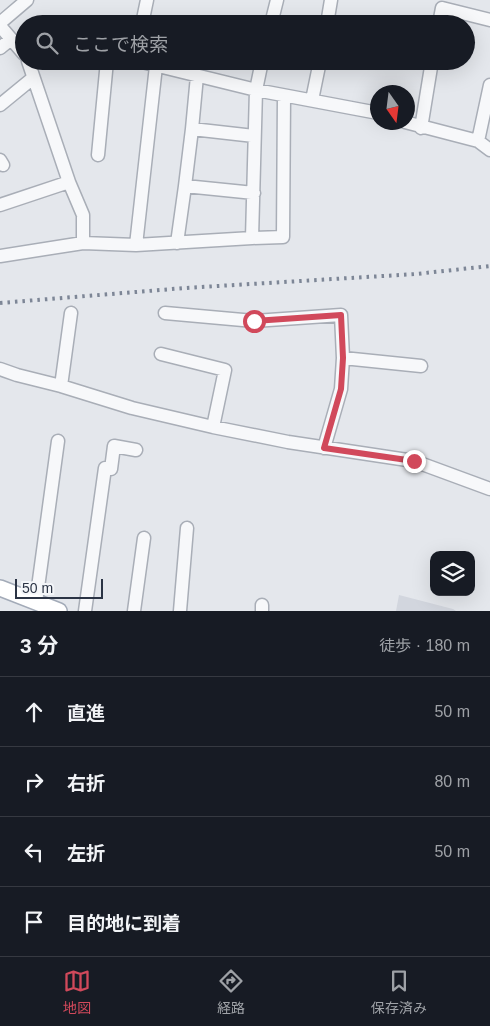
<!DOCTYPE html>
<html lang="ja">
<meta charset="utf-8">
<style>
:root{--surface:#171b24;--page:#242831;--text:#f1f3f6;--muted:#9ea1a6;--line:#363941;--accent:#d1495b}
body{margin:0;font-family:Helvetica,"Noto Sans JP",sans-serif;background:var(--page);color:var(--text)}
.controls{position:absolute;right:15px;bottom:15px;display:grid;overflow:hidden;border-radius:10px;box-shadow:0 5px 20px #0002}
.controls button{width:45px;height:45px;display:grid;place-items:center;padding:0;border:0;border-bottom:1px solid var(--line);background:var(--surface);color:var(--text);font:25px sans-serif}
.compass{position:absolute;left:370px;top:85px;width:45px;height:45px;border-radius:50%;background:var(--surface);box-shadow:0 5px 20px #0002;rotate:166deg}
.scale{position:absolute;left:15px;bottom:12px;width:88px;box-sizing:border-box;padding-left:5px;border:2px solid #2b3445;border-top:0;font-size:14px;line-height:18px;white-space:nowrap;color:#2b3445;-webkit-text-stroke:4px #f4f6f9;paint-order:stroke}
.stop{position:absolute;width:15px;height:15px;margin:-11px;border:4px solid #d1495b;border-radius:50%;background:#fff}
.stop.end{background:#d1495b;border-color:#fff;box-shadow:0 1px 5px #0008}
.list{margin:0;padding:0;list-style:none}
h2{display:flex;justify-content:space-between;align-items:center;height:65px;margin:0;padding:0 20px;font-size:21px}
h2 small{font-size:16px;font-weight:400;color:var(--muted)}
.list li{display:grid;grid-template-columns:32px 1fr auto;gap:15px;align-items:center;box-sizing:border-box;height:70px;padding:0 20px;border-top:1px solid var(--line)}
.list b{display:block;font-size:19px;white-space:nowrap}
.list em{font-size:16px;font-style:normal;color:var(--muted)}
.icon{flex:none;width:28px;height:28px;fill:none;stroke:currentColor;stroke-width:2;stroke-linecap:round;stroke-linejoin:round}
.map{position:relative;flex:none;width:490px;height:611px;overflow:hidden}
.search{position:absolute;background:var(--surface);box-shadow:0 5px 20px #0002;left:15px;right:15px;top:15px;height:55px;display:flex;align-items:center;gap:12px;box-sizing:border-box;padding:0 18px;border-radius:28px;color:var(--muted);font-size:19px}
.sheet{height:345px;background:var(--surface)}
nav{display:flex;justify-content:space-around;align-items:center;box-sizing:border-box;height:70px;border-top:1px solid var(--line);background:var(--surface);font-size:14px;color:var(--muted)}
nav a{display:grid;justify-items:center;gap:2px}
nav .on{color:var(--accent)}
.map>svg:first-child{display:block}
.built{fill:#d2d6de}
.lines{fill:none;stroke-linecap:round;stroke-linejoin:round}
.minor-casing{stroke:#a9aeb7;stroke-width:15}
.major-casing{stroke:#a3abb8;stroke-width:18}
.minor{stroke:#f7f8fa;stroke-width:12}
.major{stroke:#fff;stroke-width:15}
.rail{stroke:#7d8696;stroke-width:4;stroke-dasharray:2.5 5;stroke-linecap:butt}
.route{stroke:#d1495b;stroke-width:6}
</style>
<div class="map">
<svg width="490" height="611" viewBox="0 0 490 611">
<rect width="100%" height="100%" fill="#e4e7ec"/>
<!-- built -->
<path class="built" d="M 399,595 L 453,609 L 456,611 L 396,611 Z"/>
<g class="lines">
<defs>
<path id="minor" d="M 0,23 L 27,0
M 142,24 L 147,0
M 271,24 L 277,0
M 327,24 L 331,0
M 439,24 L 442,8 L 490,20
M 0,26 L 24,54
M 0,48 L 11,39
M 28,61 L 69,182 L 83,215 L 83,243
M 138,61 L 256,90 L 378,113
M 312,100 L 320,61
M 0,105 L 33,78
M 405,122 L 478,141 L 490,150
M 421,128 L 432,61
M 192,129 L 197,76
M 478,141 L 490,85
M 98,155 L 107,61
M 0,160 L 3,165
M 185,186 L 192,129 L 254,136
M 0,205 L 69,182
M 252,238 L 283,237 L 284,96
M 177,243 L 185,186 L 254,193
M 136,245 L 156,66
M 0,256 L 83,243 L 136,245 L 252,238 L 256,90 L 262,61
M 165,313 L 254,321 L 341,315 L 343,358 L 421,366
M 161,354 L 225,370 L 213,427
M 0,369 L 17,375 L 61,386 L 132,408 L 213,427 L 288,442 L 414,461 L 490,489
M 61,386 L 71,313
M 324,448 L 341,389 L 343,358
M 36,602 L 58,441
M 262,605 L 262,611
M 85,611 L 105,468 L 111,469 L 114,446 L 136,450
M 134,611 L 144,538
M 180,611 L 187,528"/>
<path id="major" d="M 0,588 L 59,611"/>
</defs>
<!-- minor casing -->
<use href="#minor" class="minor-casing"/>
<!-- major casing -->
<use href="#major" class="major-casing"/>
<!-- minor -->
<use href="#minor" class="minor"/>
<!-- major -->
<use href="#major" class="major"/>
<!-- rail -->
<path class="rail" d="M 0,303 L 185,288 L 416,274 L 490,266"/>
</g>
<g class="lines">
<!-- route -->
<path class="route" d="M 254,321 L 341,315 L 343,358 L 341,389 L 324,448 L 414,461"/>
</g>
</svg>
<div class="controls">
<button><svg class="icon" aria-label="layers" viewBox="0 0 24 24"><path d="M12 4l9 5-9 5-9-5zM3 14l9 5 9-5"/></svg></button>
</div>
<svg class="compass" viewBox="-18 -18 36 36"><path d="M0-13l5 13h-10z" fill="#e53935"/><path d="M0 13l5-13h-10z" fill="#9ea1a6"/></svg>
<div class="scale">50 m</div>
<div class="stop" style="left:254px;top:321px"></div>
<div class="stop end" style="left:414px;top:461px"></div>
<div class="search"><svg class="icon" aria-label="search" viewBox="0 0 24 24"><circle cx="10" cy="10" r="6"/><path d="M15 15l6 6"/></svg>ここで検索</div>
</div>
<section class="sheet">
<h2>3 分<small>徒歩 · 180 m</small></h2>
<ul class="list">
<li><svg class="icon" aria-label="ahead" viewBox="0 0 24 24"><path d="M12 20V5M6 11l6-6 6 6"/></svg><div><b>直進</b></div><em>50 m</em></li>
<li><svg class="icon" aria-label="right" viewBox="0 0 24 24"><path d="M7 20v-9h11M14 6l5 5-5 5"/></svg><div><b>右折</b></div><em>80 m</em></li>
<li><svg class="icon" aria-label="left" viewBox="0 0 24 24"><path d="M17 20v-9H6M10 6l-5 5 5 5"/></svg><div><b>左折</b></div><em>50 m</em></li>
<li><svg class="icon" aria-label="arrive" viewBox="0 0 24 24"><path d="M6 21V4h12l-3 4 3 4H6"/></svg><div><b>目的地に到着</b></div></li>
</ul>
</section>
<nav>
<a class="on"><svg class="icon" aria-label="map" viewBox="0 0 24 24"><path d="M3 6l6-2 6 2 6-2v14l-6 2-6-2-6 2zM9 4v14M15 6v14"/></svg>地図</a>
<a><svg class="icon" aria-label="directions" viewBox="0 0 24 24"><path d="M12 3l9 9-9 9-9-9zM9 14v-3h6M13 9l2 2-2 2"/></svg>経路</a>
<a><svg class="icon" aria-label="saved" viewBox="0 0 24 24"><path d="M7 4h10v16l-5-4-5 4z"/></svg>保存済み</a>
</nav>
